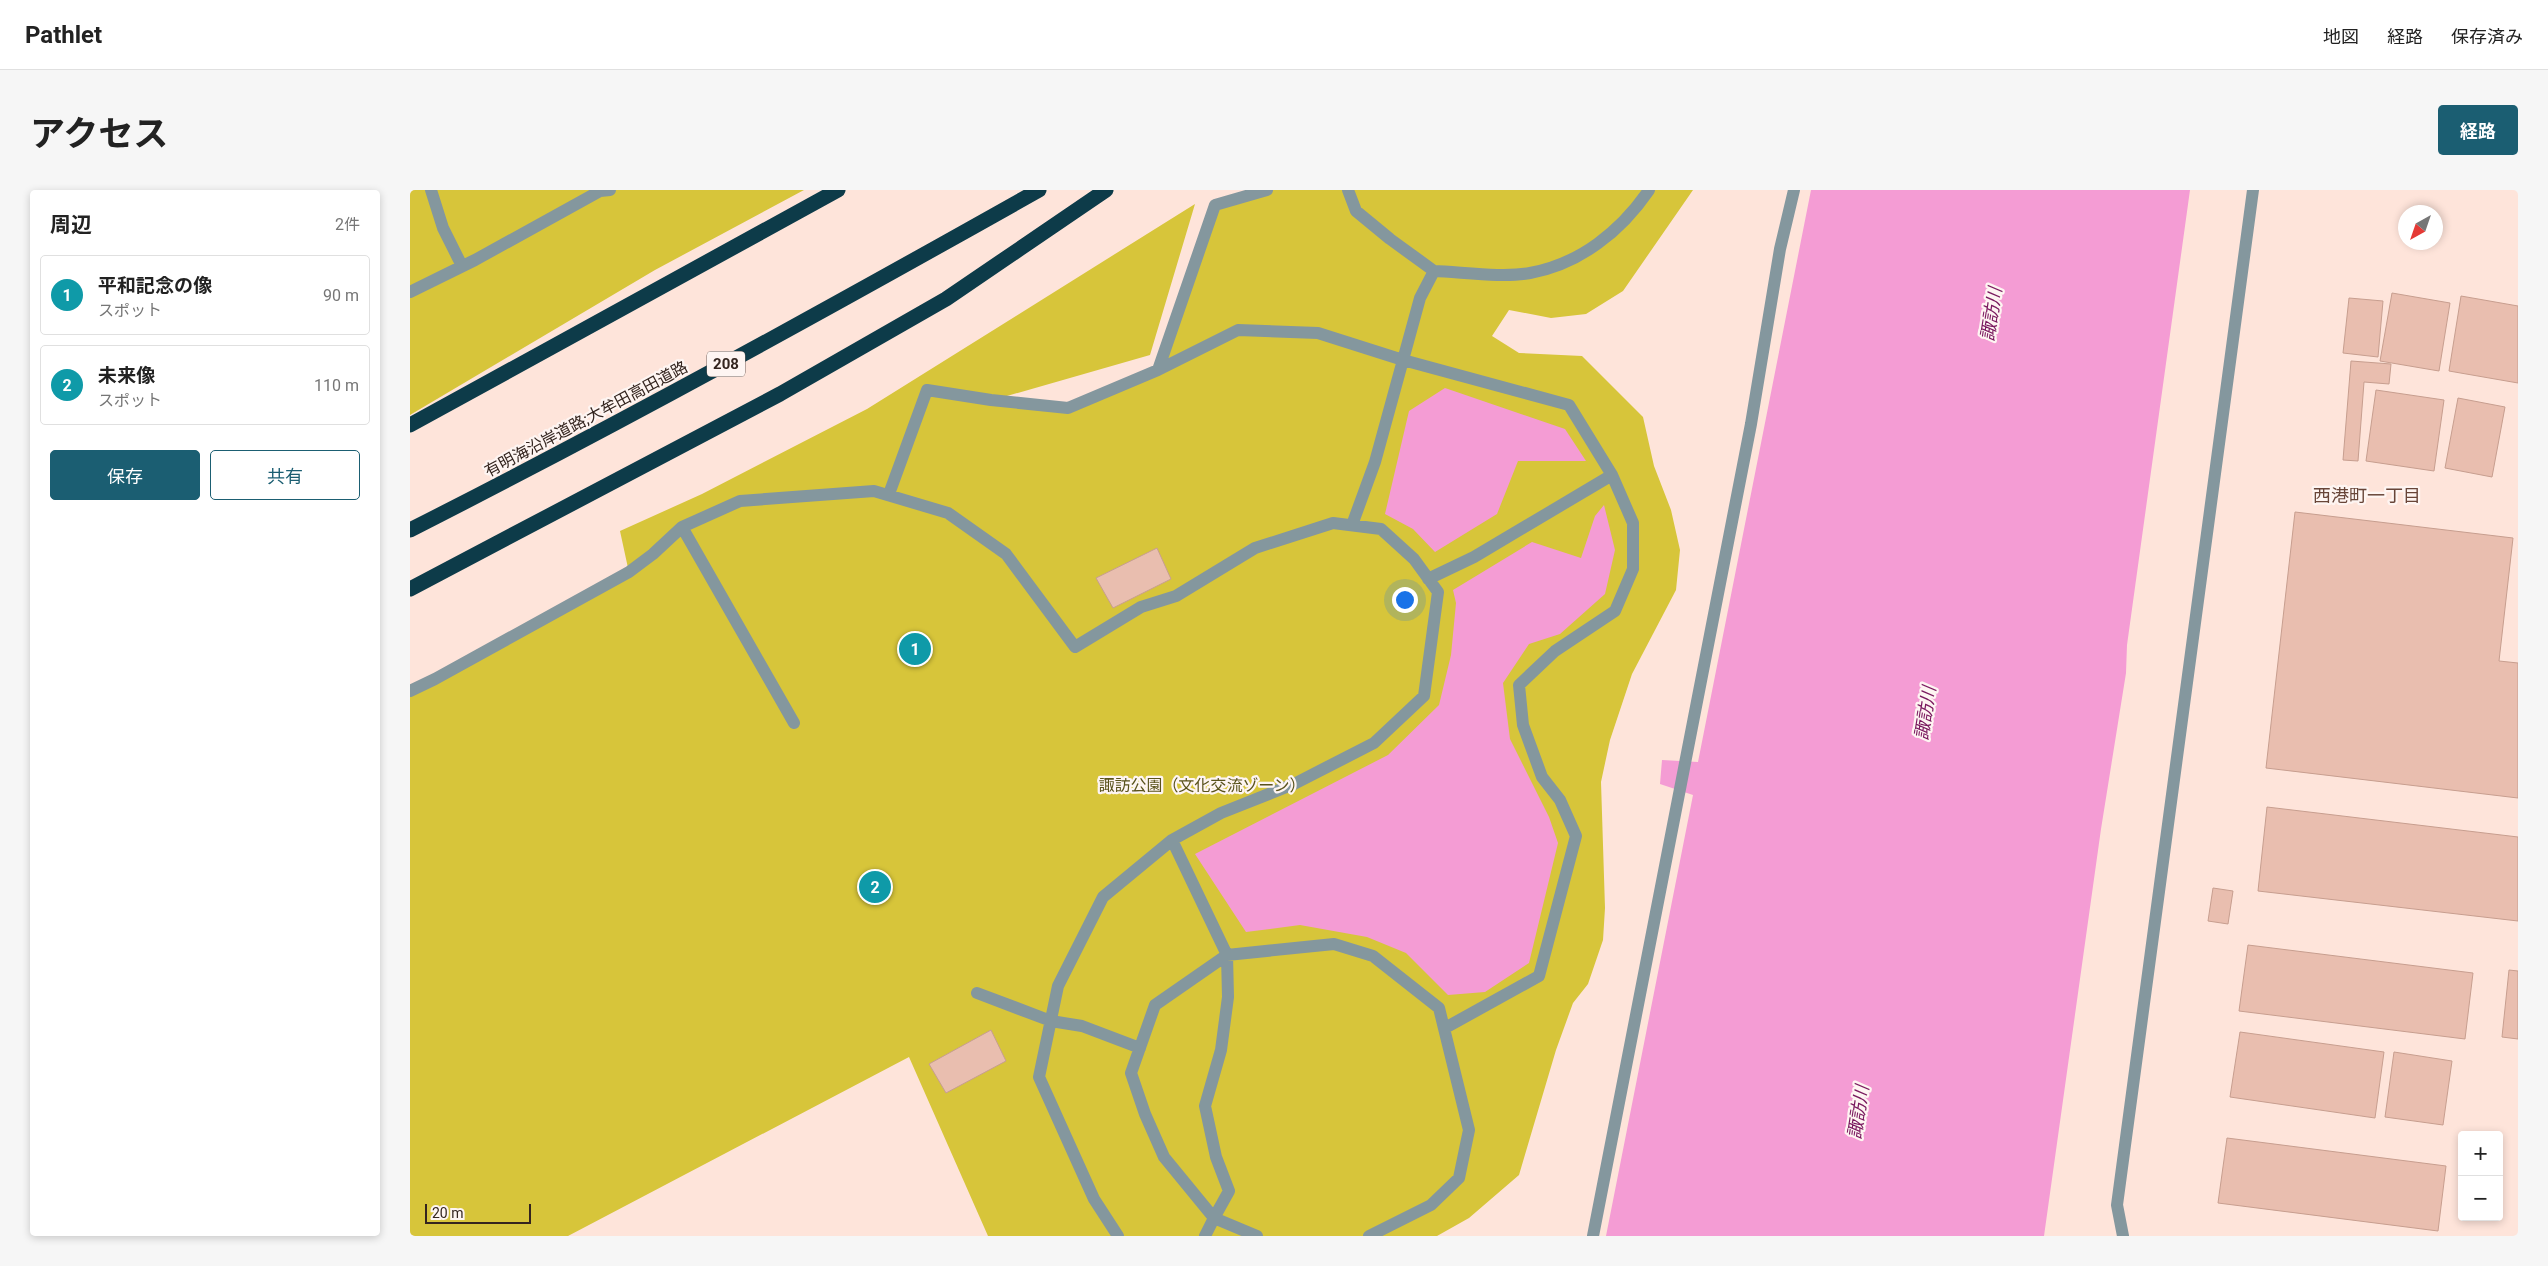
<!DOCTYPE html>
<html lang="ja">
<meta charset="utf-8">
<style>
:root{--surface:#fff;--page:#f6f6f6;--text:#222;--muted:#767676;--line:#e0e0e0;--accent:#1b5e72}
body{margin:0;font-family:Roboto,"Noto Sans JP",sans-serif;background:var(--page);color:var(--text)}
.controls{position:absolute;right:15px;bottom:15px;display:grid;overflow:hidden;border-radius:5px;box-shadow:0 2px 8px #0003}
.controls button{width:45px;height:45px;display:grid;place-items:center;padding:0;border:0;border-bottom:1px solid var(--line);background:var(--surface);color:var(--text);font:25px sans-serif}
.compass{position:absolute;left:1988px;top:15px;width:45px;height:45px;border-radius:50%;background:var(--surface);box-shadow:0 2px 8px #0003;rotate:220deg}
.scale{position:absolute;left:15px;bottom:12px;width:106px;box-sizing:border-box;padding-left:5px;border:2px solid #34251f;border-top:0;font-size:14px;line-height:18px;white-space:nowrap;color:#34251f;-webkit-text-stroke:4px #fef5f2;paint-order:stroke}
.you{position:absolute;left:994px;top:409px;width:18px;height:18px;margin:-12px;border:4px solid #fff;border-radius:50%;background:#1a73e8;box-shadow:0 0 0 8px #1a73e833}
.badge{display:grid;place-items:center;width:32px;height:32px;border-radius:50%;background:var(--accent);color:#fff;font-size:16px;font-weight:700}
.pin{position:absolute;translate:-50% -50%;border:2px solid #fff;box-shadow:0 1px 5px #0006}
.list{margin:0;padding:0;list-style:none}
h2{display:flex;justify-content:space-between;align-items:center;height:65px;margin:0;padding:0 20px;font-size:21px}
h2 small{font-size:16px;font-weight:400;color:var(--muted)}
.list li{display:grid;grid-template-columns:32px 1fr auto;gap:15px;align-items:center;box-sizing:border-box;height:80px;margin:0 10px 10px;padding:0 10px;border:1px solid var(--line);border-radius:5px}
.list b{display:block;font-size:19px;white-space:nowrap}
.list p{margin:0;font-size:16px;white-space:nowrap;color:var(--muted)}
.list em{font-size:16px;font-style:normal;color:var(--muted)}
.actions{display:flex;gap:10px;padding:15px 20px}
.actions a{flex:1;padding:11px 0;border:1px solid var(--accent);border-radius:5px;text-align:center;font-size:18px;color:var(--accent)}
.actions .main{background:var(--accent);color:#fff}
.map{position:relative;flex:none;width:2108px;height:1046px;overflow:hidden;border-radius:5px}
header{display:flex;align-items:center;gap:30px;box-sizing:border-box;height:70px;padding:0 25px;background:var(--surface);border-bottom:1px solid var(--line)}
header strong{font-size:24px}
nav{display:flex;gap:28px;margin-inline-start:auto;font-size:18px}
.intro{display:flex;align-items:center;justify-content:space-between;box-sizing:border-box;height:120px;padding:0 30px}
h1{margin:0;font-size:35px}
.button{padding:12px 22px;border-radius:5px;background:var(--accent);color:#fff;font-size:18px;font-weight:700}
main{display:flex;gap:30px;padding:0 30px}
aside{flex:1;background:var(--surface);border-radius:5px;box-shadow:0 2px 8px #0003}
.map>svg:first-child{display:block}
.green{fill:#d7c53a}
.water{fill:#f49cd4}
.building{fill:#e9beaf;stroke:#c79e8f}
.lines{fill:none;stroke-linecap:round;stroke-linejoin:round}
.minor{stroke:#84979e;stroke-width:12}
.highway{stroke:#0d3b49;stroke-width:15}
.labels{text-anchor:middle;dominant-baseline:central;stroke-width:4.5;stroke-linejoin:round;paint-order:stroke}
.shield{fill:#fef5f2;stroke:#71635e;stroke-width:1}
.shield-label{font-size:15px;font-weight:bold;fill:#34251f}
.street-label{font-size:16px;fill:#34251f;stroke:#fef5f2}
.park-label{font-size:16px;fill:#5a531c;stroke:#fef5f2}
.water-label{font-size:18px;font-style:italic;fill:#79185e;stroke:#fef5f2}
.neighbourhood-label{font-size:18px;fill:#684538;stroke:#fef5f2}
</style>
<header>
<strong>Pathlet</strong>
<nav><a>地図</a><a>経路</a><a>保存済み</a></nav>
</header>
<div class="intro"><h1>アクセス</h1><a class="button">経路</a></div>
<main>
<aside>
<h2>周辺<small>2件</small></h2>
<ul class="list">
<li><span class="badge" style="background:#0f9aa8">1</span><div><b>平和記念の像</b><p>スポット</p></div><em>90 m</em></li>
<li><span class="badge" style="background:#0f9aa8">2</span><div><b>未来像</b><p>スポット</p></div><em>110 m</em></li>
</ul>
<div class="actions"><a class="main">保存</a><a>共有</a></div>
</aside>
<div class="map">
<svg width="2108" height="1046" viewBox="0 0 2108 1046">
<rect width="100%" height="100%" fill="#fee4da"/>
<!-- green -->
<path class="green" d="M 0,0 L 394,0 L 245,80 L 0,225 Z
M 863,0 L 1283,0 L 1213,101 L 1176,124 L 1141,128 L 1099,120 L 1082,146 L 1109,163 L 1172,166 L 1233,227 L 1244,276 L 1261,320 L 1270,360 L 1266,400 L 1222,484 L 1200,550 L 1191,592 L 1195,718 L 1193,750 L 1178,794 L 1163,813 L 1146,860 L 1109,985 L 1059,1028 L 1027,1046 L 578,1046 L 499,867 L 158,1046 L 0,1046 L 0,501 L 218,378 L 210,341 L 292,304 L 457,219 L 785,14 L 740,165 L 583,210 L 658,218 L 748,180 L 805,15 Z"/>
<!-- water -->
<path class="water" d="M 1401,0 L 1780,0 L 1717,455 L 1716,483 L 1691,639 L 1634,1046 L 1196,1046 L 1283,605 L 1250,594 L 1252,570 L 1288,572 Z
M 1035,198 L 1155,239 L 1176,271 L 1108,271 L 1087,324 L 1025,362 L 1003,339 L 975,324 L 999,221 Z
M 1194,315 L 1205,360 L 1195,404 L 1150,444 L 1119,454 L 1093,493 L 1100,549 L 1139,627 L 1148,653 L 1119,773 L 1075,802 L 1038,805 L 996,763 L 957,747 L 890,735 L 836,742 L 785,664 L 978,565 L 1029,515 L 1041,465 L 1046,413 L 1043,400 L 1122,352 L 1171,368 L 1185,326 Z"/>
<!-- building -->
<path class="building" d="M 1982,103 L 2040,113 L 2029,181 L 1970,171 Z
M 2051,106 L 2108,116 L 2108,193 L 2039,181 Z
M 1939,108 L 1973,111 L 1968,167 L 1933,163 Z
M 1941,171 L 1981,174 L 1979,194 L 1954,192 L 1948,271 L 1933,270 Z
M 1966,200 L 2034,210 L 2024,281 L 1956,271 Z
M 2048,208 L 2095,217 L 2082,287 L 2035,278 Z
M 1885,322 L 2103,348 L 2089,471 L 2108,473 L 2108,608 L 1856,578 Z
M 747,358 L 761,389 L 703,418 L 686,388 Z
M 1857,617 L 2108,647 L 2108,731 L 1848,701 Z
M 1803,698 L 1823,701 L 1818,734 L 1798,731 Z
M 1838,755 L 2063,783 L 2055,849 L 1829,821 Z
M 2099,780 L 2108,781 L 2108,849 L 2092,847 Z
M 581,840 L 596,871 L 536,903 L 519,874 Z
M 1830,842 L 1974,862 L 1965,928 L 1820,907 Z
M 1984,862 L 2042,871 L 2033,935 L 1975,927 Z
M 1817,948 L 2036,976 L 2028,1041 L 1808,1013 Z"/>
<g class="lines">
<!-- minor -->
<path class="minor" d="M 21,0 L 33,38 L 52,76
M 938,0 L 946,21 L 980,49 L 1024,81
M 0,102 L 65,70 L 190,1 L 200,0
M 748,180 L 828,140 L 908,143 L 993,170 L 1159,215 L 1202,285 L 1223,333 L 1223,379 L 1205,421 L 1145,461 L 1109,495 L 1113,535 L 1132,587 L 1150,610 L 1166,646 L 1129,786 L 1035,838
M 479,304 L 517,200 L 581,210 L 658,218 L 748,180 L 805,15 L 857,0
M 942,335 L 965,272 L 1010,108 L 1024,81 C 1052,82 1093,88 1120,83 C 1170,74 1211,41 1239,0
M 272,337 L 384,533
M 1018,389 L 1064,367 L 1202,285
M 0,501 L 25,489 L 219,382 L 243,364 L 272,337 L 330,311 L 464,301 L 538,323 L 596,364 L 665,457 L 731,417 L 766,406 L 845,358 L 923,333 L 971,339 L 1004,369 L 1028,402 L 1014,506 L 964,553 L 884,594 L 811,623 L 762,650 L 817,765 L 745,815 L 721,883 L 735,924 L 754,967 L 804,1028 L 795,1046
M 567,803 L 641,831 L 672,836 L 730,858
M 708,1046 L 684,1009 L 629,887 L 648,796 L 693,707 L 762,650
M 847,1046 L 804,1028 L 819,1001 L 806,967 L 795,916 L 811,860 L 818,807 L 817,765 L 924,754 L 963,766 L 1029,818 L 1059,940 L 1049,988 L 1021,1015 L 959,1046
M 1183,1046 L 1341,234 L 1370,59 L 1384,0
M 1713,1046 L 1707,1015 L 1843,0"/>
<!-- highway -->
<path class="highway" d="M 0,235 L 428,0
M 0,340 C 213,232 421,117 629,0
M 0,399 L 370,204 L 536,109 L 696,0"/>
</g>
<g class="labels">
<!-- shield labels -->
<rect class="shield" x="297" y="161.5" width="38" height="25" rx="4"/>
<g class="shield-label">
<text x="316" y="174">208</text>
</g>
<!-- street labels -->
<g class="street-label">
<text transform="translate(176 229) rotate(-28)">有明海沿岸道路;大牟田高田道路</text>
</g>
<!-- park labels -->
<g class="park-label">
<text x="792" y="595">諏訪公園（文化交流ゾーン）</text>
</g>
<!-- water labels -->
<g class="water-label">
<text transform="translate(1581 124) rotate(-81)">諏訪川</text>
<text transform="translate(1515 523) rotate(-81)">諏訪川</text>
<text transform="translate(1448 922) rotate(-81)">諏訪川</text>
</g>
<!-- neighbourhood labels -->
<g class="neighbourhood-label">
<text x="1957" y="305">西港町一丁目</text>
</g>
</g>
</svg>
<div class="controls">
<button>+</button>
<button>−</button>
</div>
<svg class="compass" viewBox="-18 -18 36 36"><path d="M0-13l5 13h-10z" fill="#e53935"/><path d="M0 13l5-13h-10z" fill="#767676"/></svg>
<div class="scale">20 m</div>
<div class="you"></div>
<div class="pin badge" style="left:505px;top:459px;background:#0f9aa8">1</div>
<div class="pin badge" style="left:465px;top:697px;background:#0f9aa8">2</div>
</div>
</main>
